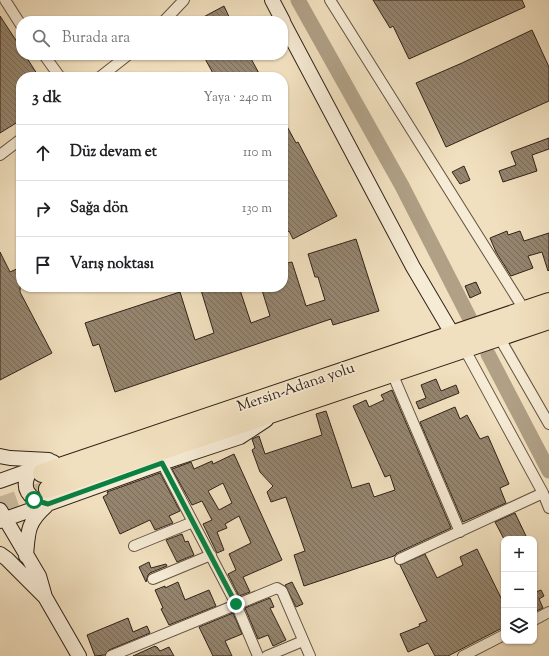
<!DOCTYPE html>
<html lang="tr">
<meta charset="utf-8">
<style>
:root{--surface:#fff;--page:#f2f2f2;--text:#202124;--muted:#757577;--line:#e0e0e0}
body{margin:0;font-family:"Sorts Mill Goudy",serif;background:var(--page);color:var(--text)}
.controls{position:absolute;right:12px;bottom:12px;display:grid;overflow:hidden;border-radius:8px;box-shadow:0 1px 3px #0004}
.controls button{width:36px;height:36px;display:grid;place-items:center;padding:0;border:0;border-bottom:1px solid var(--line);background:var(--surface);color:var(--text);font:20px sans-serif}
.stop{position:absolute;width:12px;height:12px;margin:-9px;border:3px solid #0b8043;border-radius:50%;background:#fff}
.stop.end{background:#0b8043;border-color:#fff;box-shadow:0 1px 4px #0008}
.list{margin:0;padding:0;list-style:none}
h2{display:flex;justify-content:space-between;align-items:center;height:52px;margin:0;padding:0 16px;font-size:17px}
h2 small{font-size:13px;font-weight:400;color:var(--muted)}
.list li{display:grid;grid-template-columns:26px 1fr auto;gap:12px;align-items:center;box-sizing:border-box;height:56px;padding:0 16px;border-top:1px solid var(--line)}
.list b{display:block;font-size:15px;white-space:nowrap}
.list em{font-size:13px;font-style:normal;color:var(--muted)}
.icon{flex:none;width:22px;height:22px;fill:none;stroke:currentColor;stroke-width:2;stroke-linecap:round;stroke-linejoin:round}
.map{position:relative;flex:none;width:549px;height:656px;overflow:hidden}
.search{position:absolute;background:var(--surface);box-shadow:0 1px 3px #0004;left:16px;top:16px;width:272px;height:44px;display:flex;align-items:center;gap:10px;box-sizing:border-box;padding:0 14px;border-radius:16px;color:var(--muted);font-size:15px}
.panel{position:absolute;background:var(--surface);box-shadow:0 1px 3px #0004;left:16px;top:72px;width:272px;height:220px;border-radius:16px}
.map>svg:first-child{display:block}
.lines{fill:none;stroke-linecap:round;stroke-linejoin:round}
.river{stroke:#b0a086;stroke-width:15}
.building{fill:url(#building-back-hatch);stroke:#322318;fill-rule:evenodd}
.highway-tunnel{stroke:#cbba9e;stroke-width:18;stroke-dasharray:18 9;stroke-linecap:butt}
.street-casing{stroke:#625242;stroke-width:12}
.secondary-casing{stroke:#322318;stroke-width:16}
.highway-casing{stroke:#322318;stroke-width:20}
.street{stroke:#f6ebd5;stroke-width:10}
.secondary{stroke:#f6ebd5;stroke-width:14}
.highway{stroke:#f1e0bf;stroke-width:18}
.route{stroke:#0b8043;stroke-width:5}
.labels{text-anchor:middle;dominant-baseline:central;stroke-width:3.5;stroke-linejoin:round;paint-order:stroke}
.street-label{font-size:15px;fill:#322318;stroke:#f6ebd5}
</style>
<div class="map">
<svg width="549" height="656" viewBox="0 0 549 656">
<defs>
<pattern id="building-back-hatch" width="6" height="6" patternUnits="userSpaceOnUse"><rect width="6" height="6" fill="#95856f"/><path d="M-1 5l2 2M0 0l6 6M5-1l2 2" fill="none" stroke="#7a6c5a"/></pattern>
</defs>
<rect width="100%" height="100%" fill="#f1e0bf"/>
<filter id="stains"><feTurbulence type="fractalNoise" baseFrequency=".005" numOctaves="4"/><feColorMatrix values="0 0 0 0 .2 0 0 0 0 .09 0 0 0 0 .02 0 0 0 .5 -.17"/></filter>
<radialGradient id="worn" r=".72"><stop offset=".6" stop-color="#630" stop-opacity="0"/><stop offset="1" stop-color="#630" stop-opacity=".3"/></radialGradient>
<g class="lines">
<!-- river -->
<path class="river" d="M 298,0 L 402,186 L 469,317
M 488,354 L 549,471"/>
</g>
<!-- building -->
<path class="building" d="M 373,0 L 522,0 L 525,7 L 409,59 L 393,26 L 390,28 Z
M 224,6 L 231,21 L 196,21 Z
M 0,16 L 21,48 L 21,55 L 25,55 L 39,77 L 21,77 L 21,120 L 0,133 Z
M 532,30 L 549,67 L 549,101 L 446,147 L 416,83 L 462,63 Z
M 203,55 L 249,55 L 261,77 L 215,77 Z
M 283,119 L 296,143 L 298,142 L 337,216 L 293,239 L 289,231 L 283,234 Z
M 549,138 L 549,149 L 532,155 L 537,171 L 503,182 L 499,171 L 516,165 L 511,152 Z
M 464,166 L 470,180 L 460,184 L 452,172 Z
M 507,231 L 508,235 L 520,231 L 524,241 L 549,233 L 549,270 L 548,271 L 542,252 L 528,256 L 533,268 L 511,276 L 496,252 L 490,238 Z
M 356,239 L 379,311 L 333,325 L 331,319 L 115,392 L 99,344 L 93,346 L 85,323 L 180,292 L 195,340 L 214,333 L 201,290 L 211,287 L 239,287 L 251,323 L 270,316 L 261,287 L 283,287 L 283,264 L 292,262 L 306,306 L 325,300 L 318,277 L 315,277 L 308,254 Z
M 0,252 L 10,272 L 21,267 L 20,292 L 52,353 L 0,380 Z
M 476,282 L 481,293 L 470,298 L 465,286 Z
M 436,379 L 441,391 L 456,385 L 459,393 L 419,409 L 416,402 L 426,398 L 421,385 Z
M 392,390 L 451,528 L 397,553 L 394,556 L 304,586 L 294,555 L 305,551 L 286,497 L 271,502 L 267,492 L 273,486 L 260,472 L 252,450 L 255,448 L 252,439 L 259,436 L 265,454 L 322,435 L 316,414 L 326,411 L 352,488 L 369,483 L 374,497 L 395,490 L 390,475 L 385,477 L 353,406 L 366,400 L 369,407 L 384,400 L 381,395 Z
M 455,407 L 460,419 L 467,415 L 480,439 L 488,436 L 509,484 L 500,488 L 506,503 L 463,522 L 420,422 Z
M 234,454 L 282,560 L 243,577 L 250,592 L 239,596 L 228,574 L 236,570 L 229,554 L 251,543 L 239,516 L 225,524 L 227,528 L 217,532 L 224,550 L 217,553 L 203,524 L 212,520 L 202,501 L 192,505 L 172,469 L 191,462 L 194,469 L 212,461 L 213,464 ZM 223,483 L 232,503 L 219,510 L 208,491 Z
M 160,473 L 180,511 L 169,516 L 173,523 L 155,530 L 150,520 L 120,534 L 103,497 L 108,494 L 107,492 Z
M 515,513 L 526,536 L 521,539 L 504,539 L 495,522 Z
M 182,534 L 185,542 L 188,541 L 194,555 L 177,562 L 166,540 Z
M 477,549 L 504,604 L 504,627 L 448,656 L 435,656 L 428,643 L 408,652 L 400,634 L 420,626 L 419,624 L 427,621 L 400,565 L 425,554 L 437,578 L 463,565 L 460,557 Z
M 149,562 L 151,568 L 166,564 L 167,566 L 150,573 L 148,575 L 146,582 L 139,567 Z
M 178,582 L 185,600 L 209,590 L 216,606 L 169,625 L 161,609 L 163,608 L 155,590 L 165,586 L 165,588 Z
M 292,582 L 303,604 L 296,607 L 285,585 Z
M 534,587 L 536,592 L 541,590 L 544,596 L 539,599 L 543,608 L 534,612 Z
M 270,598 L 274,607 L 270,608 L 286,640 L 273,646 L 268,635 L 258,639 L 245,608 Z
M 233,613 L 242,634 L 225,641 L 232,656 L 213,656 L 199,627 Z
M 128,618 L 133,632 L 147,626 L 150,633 L 109,650 L 105,655 L 95,656 L 87,635 Z
M 155,646 L 156,647 L 157,647 L 160,651 L 169,647 L 174,656 L 133,656 Z"/>
<g class="lines">
<!-- highway-tunnel -->
<path class="highway-tunnel" d="M 0,506 L 48,489"/>
<defs>
<path id="street" d="M 5,0 L 21,25
M 330,0 L 525,311
M 164,21 L 184,0
M 44,55 L 60,77
M 100,77 L 128,55
M 0,155 L 21,139
M 499,337 L 549,424
M 464,348 L 543,493 L 549,508
M 392,373 L 460,532
M 162,463 L 236,604 L 258,656
M 134,546 L 193,522
M 400,559 L 543,493
M 153,579 L 211,555
M 534,620 L 549,612
M 111,656 L 277,588 L 282,591 L 310,656
M 267,656 L 303,641
M 463,656 L 504,635"/>
<path id="secondary" d="M 272,0 L 283,21
M 283,22 L 413,267 L 453,335
M 0,456 L 10,458 L 49,460
M 31,470 C 19,488 29,500 48,504
M 0,481 L 53,462
M 0,510 L 39,576 L 45,597 L 79,656
M 0,521 L 162,463 L 240,437 L 266,420
M 0,554 L 7,559 L 45,597
M 26,556 C 28,532 27,523 46,506"/>
<path id="highway" d="M 42,473 L 549,302
M 48,489 L 549,320"/>
</defs>
<!-- street casing -->
<use href="#street" class="street-casing"/>
<!-- secondary casing -->
<use href="#secondary" class="secondary-casing"/>
<!-- highway casing -->
<use href="#highway" class="highway-casing"/>
<!-- street -->
<use href="#street" class="street"/>
<!-- secondary -->
<use href="#secondary" class="secondary"/>
<!-- highway -->
<use href="#highway" class="highway"/>
</g>
<g class="lines">
<!-- route -->
<path class="route" d="M 34,500 L 48,504 L 162,463 L 236,604"/>
</g>
<g class="labels">
<!-- street labels -->
<g class="street-label">
<text transform="translate(296 388) rotate(-19)">Mersin-Adana yolu</text>
</g>
</g>
<rect width="100%" height="100%" filter="url(#stains)"/>
<rect width="100%" height="100%" fill="url(#worn)"/>
</svg>
<div class="controls">
<button>+</button>
<button>−</button>
<button><svg class="icon" aria-label="layers" viewBox="0 0 24 24"><path d="M12 4l9 5-9 5-9-5zM3 14l9 5 9-5"/></svg></button>
</div>
<div class="stop" style="left:34px;top:500px"></div>
<div class="stop end" style="left:236px;top:604px"></div>
<div class="search"><svg class="icon" aria-label="search" viewBox="0 0 24 24"><circle cx="10" cy="10" r="6"/><path d="M15 15l6 6"/></svg>Burada ara</div>
<section class="panel">
<h2>3 dk<small>Yaya · 240 m</small></h2>
<ul class="list">
<li><svg class="icon" aria-label="ahead" viewBox="0 0 24 24"><path d="M12 20V5M6 11l6-6 6 6"/></svg><div><b>Düz devam et</b></div><em>110 m</em></li>
<li><svg class="icon" aria-label="right" viewBox="0 0 24 24"><path d="M7 20v-9h11M14 6l5 5-5 5"/></svg><div><b>Sağa dön</b></div><em>130 m</em></li>
<li><svg class="icon" aria-label="arrive" viewBox="0 0 24 24"><path d="M6 21V4h12l-3 4 3 4H6"/></svg><div><b>Varış noktası</b></div></li>
</ul>
</section>
</div>
